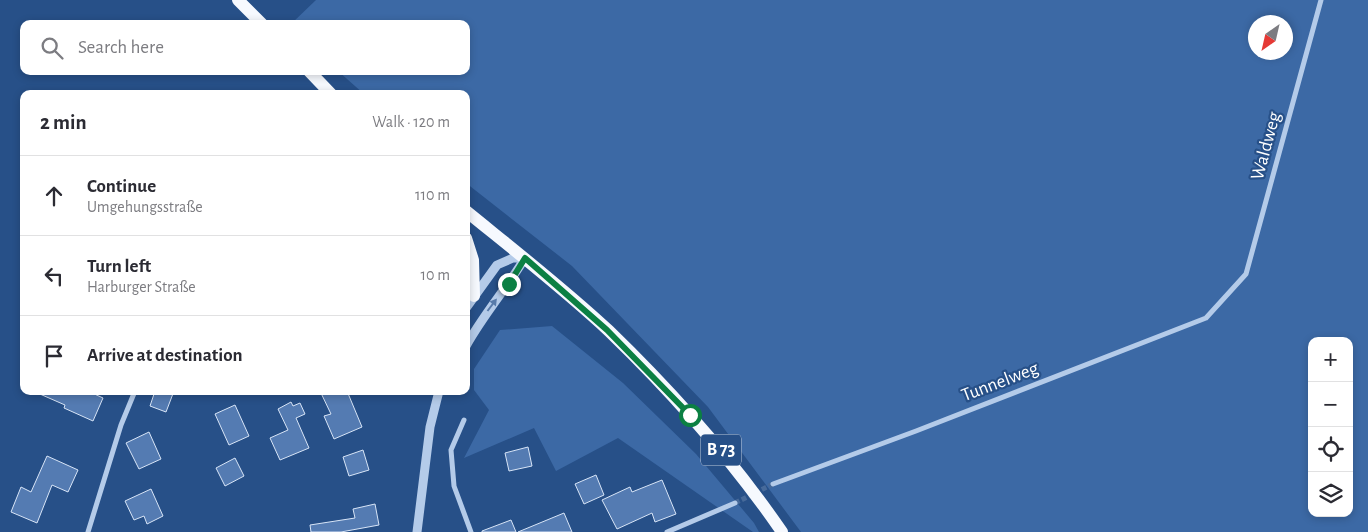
<!DOCTYPE html>
<meta charset="utf-8">
<style>
:root{--surface:#fff;--page:#f2f2f3;--text:#2b2b33;--muted:#7c7c81;--line:#e1e1e2}
body{margin:0;font-family:"Alegreya Sans",sans-serif;background:var(--page);color:var(--text)}
.controls{position:absolute;right:15px;bottom:15px;display:grid;overflow:hidden;border-radius:10px;box-shadow:0 2px 8px #0003}
.controls button{width:45px;height:45px;display:grid;place-items:center;padding:0;border:0;border-bottom:1px solid var(--line);background:var(--surface);color:var(--text);font:25px sans-serif}
.compass{position:absolute;left:1248px;top:15px;width:45px;height:45px;border-radius:50%;background:var(--surface);box-shadow:0 2px 8px #0003;rotate:214deg}
.stop{position:absolute;width:15px;height:15px;margin:-11px;border:4px solid #0b8043;border-radius:50%;background:#fff}
.stop.end{background:#0b8043;border-color:#fff;box-shadow:0 1px 5px #0008}
.list{margin:0;padding:0;list-style:none}
h2{display:flex;justify-content:space-between;align-items:center;height:65px;margin:0;padding:0 20px;font-size:21px}
h2 small{font-size:16px;font-weight:400;color:var(--muted)}
.list li{display:grid;grid-template-columns:32px 1fr auto;gap:15px;align-items:center;box-sizing:border-box;height:80px;padding:0 20px;border-top:1px solid var(--line)}
.list b{display:block;font-size:19px;white-space:nowrap}
.list p{margin:0;font-size:16px;white-space:nowrap;color:var(--muted)}
.list em{font-size:16px;font-style:normal;color:var(--muted)}
.icon{flex:none;width:28px;height:28px;fill:none;stroke:currentColor;stroke-width:2;stroke-linecap:round;stroke-linejoin:round}
.map{position:relative;flex:none;width:1368px;height:532px;overflow:hidden}
.search{position:absolute;background:var(--surface);box-shadow:0 2px 8px #0003;left:20px;top:20px;width:450px;height:55px;display:flex;align-items:center;gap:12px;box-sizing:border-box;padding:0 18px;border-radius:10px;color:var(--muted);font-size:19px}
.panel{position:absolute;background:var(--surface);box-shadow:0 2px 8px #0003;left:20px;top:90px;width:450px;height:305px;border-radius:10px}
.map>svg:first-child{display:block}
.green{fill:#3c69a5;fill-rule:evenodd}
.building{fill:#547bb2;stroke:#d8e5f7}
.lines{fill:none;stroke-linecap:round;stroke-linejoin:round}
.minor-tunnel{stroke:#476a9a;stroke-width:5;stroke-dasharray:5 2.5;stroke-linecap:butt}
.minor{stroke:#b4cbe9;stroke-width:5}
.tertiary{stroke:#b4cbe9;stroke-width:9}
.primary{stroke:#f6f9fe;stroke-width:12}
.oneway{fill:#587baa}
.route{stroke:#0b8043;stroke-width:6}
.labels{text-anchor:middle;dominant-baseline:central;stroke-width:4.5;stroke-linejoin:round;paint-order:stroke}
.shield{fill:#275088;stroke:#becadb;stroke-width:1}
.shield-label{font-size:18px;font-weight:bold;fill:#fff}
.street-label{font-size:19px;fill:#fff;stroke:#275088}
</style>
<div class="map">
<svg width="1368" height="532" viewBox="0 0 1368 532">
<rect width="100%" height="100%" fill="#275088"/>
<!-- green -->
<path class="green" d="M 316,0 L 1368,0 L 1368,532 L 801,532 L 708,407 L 572,266 L 466,183 L 466,94 L 364,94 L 338,71 L 466,71 L 466,24 L 291,24 ZM 1256,22 L 1286,22 L 1286,52 L 1256,52 ZM 1312,341 L 1349,341 L 1349,513 L 1312,513 Z
M 552,326 L 623,383 L 696,454 L 754,523 L 759,532 L 753,532 L 618,438 L 556,471 L 534,428 L 464,458 L 489,410 L 474,390 L 474,369 L 500,330 Z"/>
<!-- building -->
<path class="building" d="M 33,391 L 88,391 L 103,398 L 93,421 L 64,408 L 65,405 Z
M 155,391 L 174,391 L 166,412 L 150,406 Z
M 320,391 L 347,391 L 362,427 L 334,439 L 324,416 L 331,414 Z
M 291,402 L 293,406 L 300,403 L 305,414 L 296,418 L 309,448 L 280,460 L 270,438 L 288,430 L 278,409 Z
M 235,405 L 249,436 L 229,445 L 215,414 Z
M 149,432 L 161,459 L 139,469 L 126,443 Z
M 528,447 L 532,466 L 509,471 L 505,453 Z
M 363,450 L 369,470 L 349,476 L 343,457 Z
M 47,456 L 78,470 L 68,492 L 52,485 L 37,523 L 11,512 L 21,487 L 31,492 Z
M 235,458 L 244,476 L 225,486 L 216,468 Z
M 596,475 L 604,495 L 584,504 L 575,484 Z
M 662,480 L 676,514 L 655,522 L 652,513 L 617,529 L 602,500 L 630,487 L 632,492 Z
M 151,489 L 163,516 L 147,524 L 144,516 L 134,520 L 125,501 Z
M 375,504 L 379,525 L 341,532 L 311,532 L 310,525 L 355,518 L 353,509 Z
M 564,513 L 572,532 L 518,532 Z
M 511,520 L 516,532 L 482,532 L 482,531 Z"/>
<g class="lines">
<!-- minor-tunnel -->
<path class="minor-tunnel" d="M 735,503 L 773,484"/>
<!-- minor -->
<path class="minor" d="M 464,420 L 451,450 L 454,486 L 471,532
M 773,484 L 916,431 L 1206,318 L 1246,274 L 1321,0
M 88,532 L 121,425 L 135,391
M 667,532 L 735,503"/>
<!-- tertiary -->
<path class="tertiary" d="M 466,308 L 497,265 L 513,258 L 525,258
M 466,346 C 483,315 506,289 525,258
M 417,532 L 430,427 L 439,391"/>
<!-- primary -->
<path class="primary" d="M 238,0 L 262,24
M 309,71 L 331,94
M 466,211 C 514,250 564,289 609,331 C 673,393 732,459 782,532
M 466,238 L 473,260 L 474,296"/>
</g>
<!-- one-way arrows -->
<defs><path id="oneway-solid" d="M-6-.8H1V-3.2L6.5 0L1 3.2V.8H-6Z" transform="scale(1.25)"/></defs>
<use class="oneway" href="#oneway-solid" transform="translate(492 305) rotate(-53)"/>
<g class="lines">
<!-- route -->
<path class="route" d="M 509,284 L 525,258 L 607,330 L 690,415"/>
</g>
<g class="labels">
<!-- shield labels -->
<rect class="shield" x="701" y="434.5" width="40" height="31" rx="4"/>
<g class="shield-label">
<text x="721" y="450">B 73</text>
</g>
<!-- street labels -->
<g class="street-label">
<text transform="translate(1266 146) rotate(-75)">Waldweg</text>
<text transform="translate(1000 382) rotate(-21)">Tunnelweg</text>
</g>
</g>
</svg>
<div class="controls">
<button>+</button>
<button>−</button>
<button><svg class="icon" aria-label="locate" viewBox="0 0 24 24"><circle cx="12" cy="12" r="6"/><path d="M12 2v4M12 18v4M2 12h4M18 12h4"/></svg></button>
<button><svg class="icon" aria-label="layers" viewBox="0 0 24 24"><path d="M12 4l9 5-9 5-9-5zM3 14l9 5 9-5"/></svg></button>
</div>
<svg class="compass" viewBox="-18 -18 36 36"><path d="M0-13l5 13h-10z" fill="#e53935"/><path d="M0 13l5-13h-10z" fill="#7c7c81"/></svg>
<div class="stop" style="left:690px;top:415px"></div>
<div class="stop end" style="left:509px;top:284px"></div>
<div class="search"><svg class="icon" aria-label="search" viewBox="0 0 24 24"><circle cx="10" cy="10" r="6"/><path d="M15 15l6 6"/></svg>Search here</div>
<section class="panel">
<h2>2 min<small>Walk · 120 m</small></h2>
<ul class="list">
<li><svg class="icon" aria-label="ahead" viewBox="0 0 24 24"><path d="M12 20V5M6 11l6-6 6 6"/></svg><div><b>Continue</b><p>Umgehungsstraße</p></div><em>110 m</em></li>
<li><svg class="icon" aria-label="left" viewBox="0 0 24 24"><path d="M17 20v-9H6M10 6l-5 5 5 5"/></svg><div><b>Turn left</b><p>Harburger Straße</p></div><em>10 m</em></li>
<li><svg class="icon" aria-label="arrive" viewBox="0 0 24 24"><path d="M6 21V4h12l-3 4 3 4H6"/></svg><div><b>Arrive at destination</b></div></li>
</ul>
</section>
</div>
